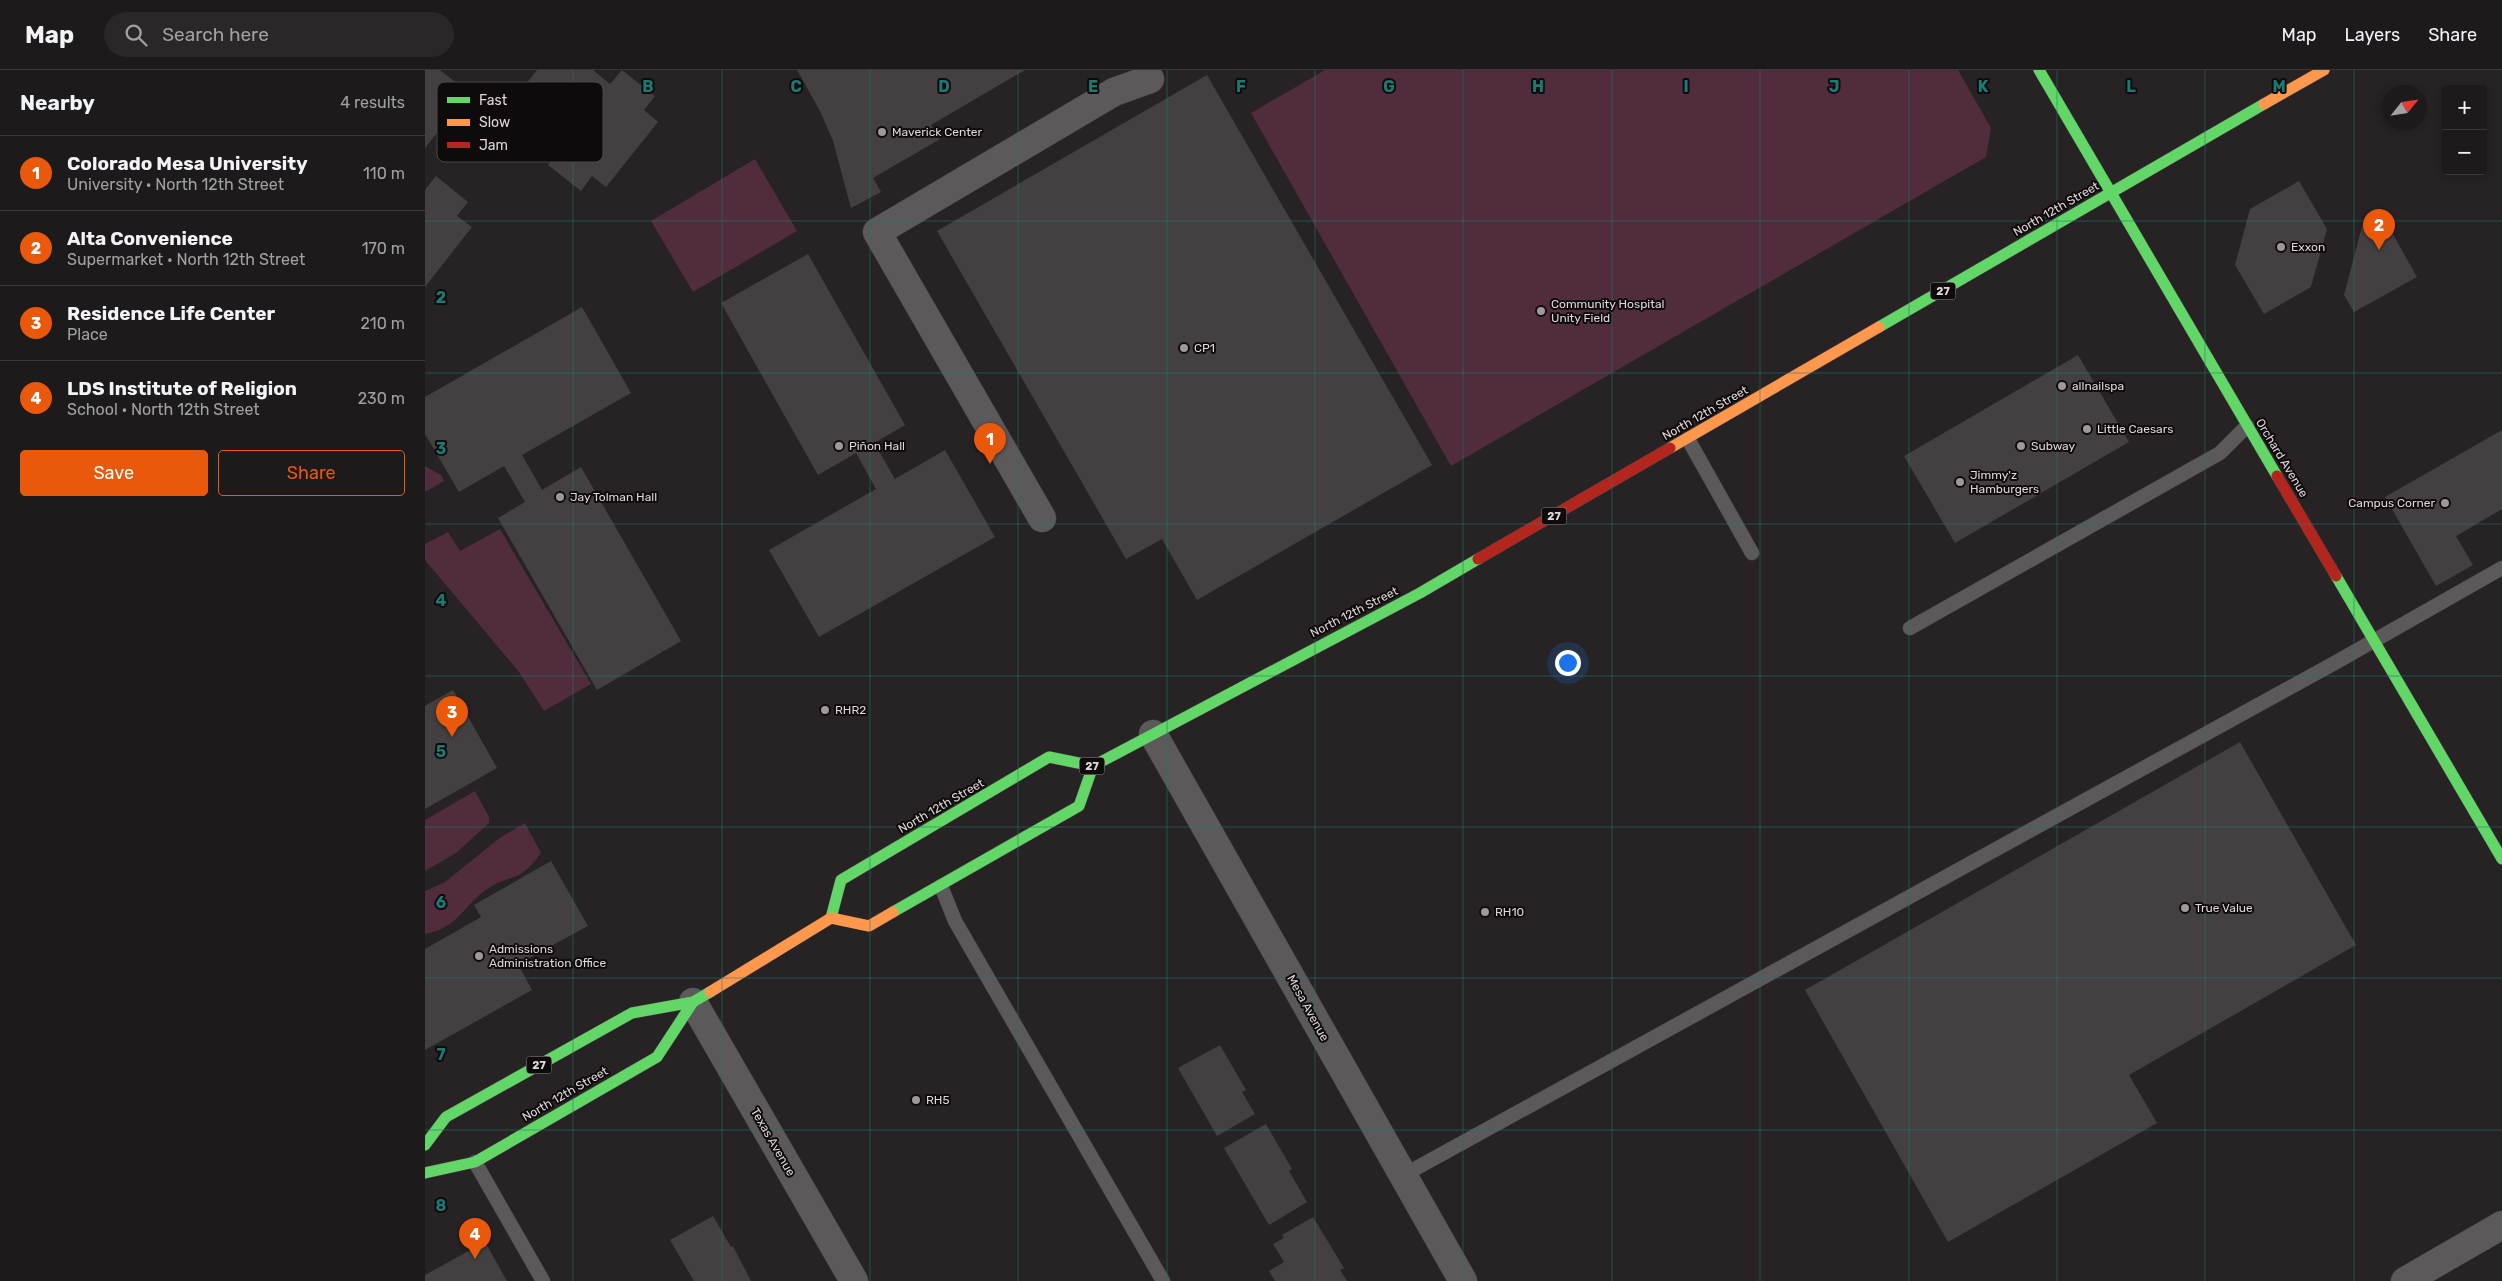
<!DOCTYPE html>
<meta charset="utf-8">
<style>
:root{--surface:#1d1a1b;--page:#2a2728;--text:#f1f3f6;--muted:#a0a1a3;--line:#3b383a;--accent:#ea580c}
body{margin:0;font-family:Rubik,sans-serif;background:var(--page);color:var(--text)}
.controls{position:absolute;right:15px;top:15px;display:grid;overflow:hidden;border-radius:5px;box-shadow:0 2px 8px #0003}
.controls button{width:45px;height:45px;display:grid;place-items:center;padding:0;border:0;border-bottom:1px solid var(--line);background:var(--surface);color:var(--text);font:25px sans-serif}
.compass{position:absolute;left:1957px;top:15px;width:45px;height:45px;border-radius:50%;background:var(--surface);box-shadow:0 2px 8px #0003;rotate:60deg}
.you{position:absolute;left:1142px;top:592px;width:18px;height:18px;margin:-12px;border:4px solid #fff;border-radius:50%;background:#1a73e8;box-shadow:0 0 0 8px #1a73e833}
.badge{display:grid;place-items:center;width:32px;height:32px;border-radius:50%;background:var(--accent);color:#fff;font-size:16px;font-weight:700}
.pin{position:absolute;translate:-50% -41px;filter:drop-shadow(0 1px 2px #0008)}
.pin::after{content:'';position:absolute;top:26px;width:18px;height:15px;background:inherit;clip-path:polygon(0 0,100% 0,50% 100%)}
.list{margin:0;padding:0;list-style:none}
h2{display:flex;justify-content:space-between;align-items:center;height:65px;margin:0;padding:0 20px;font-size:21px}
h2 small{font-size:16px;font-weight:400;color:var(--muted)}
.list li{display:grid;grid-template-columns:32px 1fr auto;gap:15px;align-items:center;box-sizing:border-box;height:75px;padding:0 20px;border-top:1px solid var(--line)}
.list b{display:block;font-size:19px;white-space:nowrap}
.list p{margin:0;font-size:16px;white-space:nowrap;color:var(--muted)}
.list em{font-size:16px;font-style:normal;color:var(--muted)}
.actions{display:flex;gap:10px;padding:15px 20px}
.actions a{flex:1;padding:11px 0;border:1px solid var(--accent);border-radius:5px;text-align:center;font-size:18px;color:var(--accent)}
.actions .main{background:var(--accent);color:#fff}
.icon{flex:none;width:28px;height:28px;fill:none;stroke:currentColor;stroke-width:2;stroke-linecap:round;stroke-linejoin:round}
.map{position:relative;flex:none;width:2077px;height:1211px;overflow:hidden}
header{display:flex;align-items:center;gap:30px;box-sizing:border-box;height:70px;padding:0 25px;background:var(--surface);border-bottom:1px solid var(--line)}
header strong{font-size:24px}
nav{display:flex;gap:28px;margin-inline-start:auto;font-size:18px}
.search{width:350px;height:45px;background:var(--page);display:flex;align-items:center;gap:12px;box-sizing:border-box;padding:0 18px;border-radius:28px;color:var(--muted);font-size:19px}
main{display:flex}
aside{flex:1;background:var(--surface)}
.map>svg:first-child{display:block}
.green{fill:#512c3d}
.building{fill:#444042}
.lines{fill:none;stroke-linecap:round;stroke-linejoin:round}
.lane-casing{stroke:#444041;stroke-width:15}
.street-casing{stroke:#444041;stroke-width:29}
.fast-casing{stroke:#444041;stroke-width:12}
.slow-casing{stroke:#444041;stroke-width:12}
.jam-casing{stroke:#444041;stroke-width:12}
.lane{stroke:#5c595a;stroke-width:14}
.street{stroke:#5c595a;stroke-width:28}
.fast{stroke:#63d668;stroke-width:11}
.slow{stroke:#ff974d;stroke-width:11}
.jam{stroke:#b3261e;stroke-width:11}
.grid{fill:none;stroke:#197b73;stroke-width:1;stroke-opacity:0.55}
.poi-dot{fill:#9f989a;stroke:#0f0a0c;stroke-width:2}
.labels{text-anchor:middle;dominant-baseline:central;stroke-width:4;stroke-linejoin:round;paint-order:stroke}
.shield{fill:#0f0a0c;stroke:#a19a9c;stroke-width:1}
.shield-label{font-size:11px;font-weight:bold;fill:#dfd7da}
.poi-label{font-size:12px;fill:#dfd7da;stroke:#0f0a0c;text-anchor:start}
.street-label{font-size:12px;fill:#dfd7da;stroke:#0f0a0c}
.key{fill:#0f0a0c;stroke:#4d484a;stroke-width:1}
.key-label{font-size:14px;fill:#dfd7da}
.grid-label{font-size:16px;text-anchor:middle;font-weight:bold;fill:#197b73;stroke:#0f0a0c;stroke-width:4;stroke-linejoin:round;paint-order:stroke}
</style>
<header>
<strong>Map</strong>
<div class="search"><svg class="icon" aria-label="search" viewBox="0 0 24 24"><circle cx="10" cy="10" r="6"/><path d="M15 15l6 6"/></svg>Search here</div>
<nav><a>Map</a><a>Layers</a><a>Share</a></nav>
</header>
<main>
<aside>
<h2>Nearby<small>4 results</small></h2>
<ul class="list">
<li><span class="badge">1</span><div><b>Colorado Mesa University</b><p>University · North 12th Street</p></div><em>110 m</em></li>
<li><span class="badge">2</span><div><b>Alta Convenience</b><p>Supermarket · North 12th Street</p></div><em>170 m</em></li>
<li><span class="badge">3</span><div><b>Residence Life Center</b><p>Place</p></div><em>210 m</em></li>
<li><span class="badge">4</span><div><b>LDS Institute of Religion</b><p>School · North 12th Street</p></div><em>230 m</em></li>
</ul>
<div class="actions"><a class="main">Save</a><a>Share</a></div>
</aside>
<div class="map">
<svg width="2077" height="1211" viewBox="0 0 2077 1211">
<rect width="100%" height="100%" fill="#272224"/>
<!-- green -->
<path class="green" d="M 900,0 L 1533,0 L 1566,58 L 1561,87 L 1026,396 L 826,43 Z
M 330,89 L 372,161 L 268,222 L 226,151 Z
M 0,396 L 16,405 L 19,411 L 0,422 Z
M 75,459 L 166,614 L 119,641 L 94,602 L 0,490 L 0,474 L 23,462 L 35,481 Z
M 50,721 L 64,747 L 64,753 L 31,783 L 0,801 L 0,750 Z
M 100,753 L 116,783 C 111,790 105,798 97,803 C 88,809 75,810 65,817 C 38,834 36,857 0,864 L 0,821 L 20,812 L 76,767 Z"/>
<!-- building -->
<path class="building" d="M 0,0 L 15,0 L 44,23 L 0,78 Z
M 112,0 L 168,0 L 185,14 L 197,0 L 230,26 L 219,40 L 233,52 L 181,117 L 167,106 L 156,121 L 123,95 L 135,79 L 82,38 Z
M 372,0 L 600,0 L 506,55 L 515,69 L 448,108 L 456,122 L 426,138 L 408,71 L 395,41 Z
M 782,5 L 1007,395 L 772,530 L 737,469 L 701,489 L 512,161 Z
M 11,106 L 43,132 L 32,146 L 47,157 L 0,217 L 0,120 Z
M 1874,111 L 1902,159 L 1886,217 L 1839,244 L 1810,195 L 1825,139 Z
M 1956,143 L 1992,207 L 1929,242 L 1919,225 L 1938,153 Z
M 383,184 L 480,355 L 449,373 L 470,409 L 520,380 L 570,467 L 394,567 L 344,480 L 451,419 L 431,383 L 393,405 L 296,233 Z
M 157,237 L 206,323 L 97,385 L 117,420 L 156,397 L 256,571 L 172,620 L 73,448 L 100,432 L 79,396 L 34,422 L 0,364 L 0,327 Z
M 1653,285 L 1704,372 L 1530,473 L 1479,386 Z
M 2077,360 L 2077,439 L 2031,466 L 2048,495 L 2011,516 L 1960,427 Z
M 28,620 L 72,698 L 0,739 L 0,636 Z
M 1815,672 L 1931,875 L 1704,1005 L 1732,1053 L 1523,1172 L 1380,920 Z
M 126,791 L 163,856 L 93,894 L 107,920 L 0,980 L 0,879 L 56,847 L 49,835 Z
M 795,975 L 821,1020 L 817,1022 L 830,1044 L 792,1066 L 753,998 Z
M 841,1054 L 867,1099 L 864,1101 L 882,1132 L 844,1155 L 799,1078 Z
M 288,1146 L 306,1177 L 308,1176 L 326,1211 L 269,1211 L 245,1170 Z
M 888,1147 L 919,1198 L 915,1200 L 922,1211 L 850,1211 L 844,1201 L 859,1192 L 848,1174 L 859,1168 L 857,1165 Z
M 60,1172 L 82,1211 L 0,1211 L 0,1205 Z"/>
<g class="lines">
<defs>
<path id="lane" d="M 1263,369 L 1327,483
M 1485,558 L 1795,383 L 1822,356
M 516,816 L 530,851 L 738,1211
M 50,1092 L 118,1211
M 977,1106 L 1915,590 L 2077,498"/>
<path id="street" d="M 617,448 L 452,162 L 689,22 L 725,9
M 728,664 L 1038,1211
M 268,932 L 429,1211
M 1980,1211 L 2077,1155"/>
<path id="fast" d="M 1614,0 L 1852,406
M 1454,257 L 1839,34
M 1911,506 L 2077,789
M 668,696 L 995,523 L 1053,489
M 406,848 L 416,810 L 624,687 L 668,696 L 654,736 L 468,842
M 0,1075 L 21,1047 L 207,943 L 268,932 L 285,922
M 0,1103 L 50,1092 L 232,987 L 268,932"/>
<path id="slow" d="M 1839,34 L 1899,0
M 1245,378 L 1454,257
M 285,922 L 406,848 L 444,856 L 468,842"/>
<path id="jam" d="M 1852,406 L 1911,506
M 1053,489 L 1245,378"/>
</defs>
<!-- lane casing -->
<use href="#lane" class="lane-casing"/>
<!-- street casing -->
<use href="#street" class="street-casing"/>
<!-- fast casing -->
<use href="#fast" class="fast-casing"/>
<!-- slow casing -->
<use href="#slow" class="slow-casing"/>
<!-- jam casing -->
<use href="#jam" class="jam-casing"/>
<!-- lane -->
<use href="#lane" class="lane"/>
<!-- street -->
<use href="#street" class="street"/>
<!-- fast -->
<use href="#fast" class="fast"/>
<!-- slow -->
<use href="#slow" class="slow"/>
<!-- jam -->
<use href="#jam" class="jam"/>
</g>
<!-- grid -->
<path class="grid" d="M 148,0 L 148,1211M 297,0 L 297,1211M 445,0 L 445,1211M 593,0 L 593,1211M 742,0 L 742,1211M 890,0 L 890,1211M 1038,0 L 1038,1211M 1187,0 L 1187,1211M 1335,0 L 1335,1211M 1484,0 L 1484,1211M 1632,0 L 1632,1211M 1780,0 L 1780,1211M 1929,0 L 1929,1211M 0,151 L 2077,151M 0,303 L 2077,303M 0,454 L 2077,454M 0,606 L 2077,606M 0,757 L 2077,757M 0,908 L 2077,908M 0,1060 L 2077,1060"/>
<!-- markers -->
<g class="poi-dot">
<circle cx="457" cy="62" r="5"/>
<circle cx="1856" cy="177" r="5"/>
<circle cx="1116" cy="241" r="5"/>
<circle cx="759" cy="278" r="5"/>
<circle cx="1637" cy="316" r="5"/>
<circle cx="1662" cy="359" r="5"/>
<circle cx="414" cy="376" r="5"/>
<circle cx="1596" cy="376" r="5"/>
<circle cx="1535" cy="412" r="5"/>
<circle cx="135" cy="427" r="5"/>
<circle cx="2020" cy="433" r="5"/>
<circle cx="400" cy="640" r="5"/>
<circle cx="1760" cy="838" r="5"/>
<circle cx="1060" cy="842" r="5"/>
<circle cx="54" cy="886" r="5"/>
<circle cx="491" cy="1030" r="5"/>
</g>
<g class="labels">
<!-- shield labels -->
<g class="shield">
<rect x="1505.5" y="212.5" width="25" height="17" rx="4"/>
<rect x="1116.5" y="437.5" width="25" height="17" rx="4"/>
<rect x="654.5" y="687.5" width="25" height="17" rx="4"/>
<rect x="101.5" y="986.5" width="25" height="17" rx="4"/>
</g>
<g class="shield-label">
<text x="1518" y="221">27</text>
<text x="1129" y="446">27</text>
<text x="667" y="696">27</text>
<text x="114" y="995">27</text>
</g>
<!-- poi labels -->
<g class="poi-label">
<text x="467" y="62">Maverick Center</text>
<text x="1866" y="177">Exxon</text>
<text x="1126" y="234">Community Hospital<tspan x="1126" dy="14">Unity Field</tspan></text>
<text x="769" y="278">CP1</text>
<text x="1647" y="316">allnailspa</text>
<text x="1672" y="359">Little Caesars</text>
<text x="424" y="376">Piñon Hall</text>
<text x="1606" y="376">Subway</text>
<text x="1545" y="405">Jimmy'z<tspan x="1545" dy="14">Hamburgers</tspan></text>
<text x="145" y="427">Jay Tolman Hall</text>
<text x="2010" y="433" text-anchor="end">Campus Corner</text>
<text x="410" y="640">RHR2</text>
<text x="1770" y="838">True Value</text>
<text x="1070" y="842">RH10</text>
<text x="64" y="879">Admissions<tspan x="64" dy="14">Administration Office</tspan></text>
<text x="501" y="1030">RH5</text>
</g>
<!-- street labels -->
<g class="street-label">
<text transform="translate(1631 139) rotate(-30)">North 12th Street</text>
<text transform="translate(1280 343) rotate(-30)">North 12th Street</text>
<text transform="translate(1857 388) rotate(59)">Orchard Avenue</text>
<text transform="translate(929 542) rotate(-27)">North 12th Street</text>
<text transform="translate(516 736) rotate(-30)">North 12th Street</text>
<text transform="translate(883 938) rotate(61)">Mesa Avenue</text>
<text transform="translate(140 1024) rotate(-30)">North 12th Street</text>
<text transform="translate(348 1072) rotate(60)">Texas Avenue</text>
</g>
</g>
<!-- legend -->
<rect x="12" y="12" width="166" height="80" rx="8" class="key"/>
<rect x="22" y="27" width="23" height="6" fill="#63d668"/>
<rect x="22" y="49" width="23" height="7" fill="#ff974d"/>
<rect x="22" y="72" width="23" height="6" fill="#b3261e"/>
<g class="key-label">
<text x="54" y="35">Fast</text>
<text x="54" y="57">Slow</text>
<text x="54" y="80">Jam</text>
</g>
<g class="grid-label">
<text x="223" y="22">B</text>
<text x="371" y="22">C</text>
<text x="519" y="22">D</text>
<text x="668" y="22">E</text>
<text x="816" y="22">F</text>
<text x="964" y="22">G</text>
<text x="1113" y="22">H</text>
<text x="1261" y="22">I</text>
<text x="1409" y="22">J</text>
<text x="1558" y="22">K</text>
<text x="1706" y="22">L</text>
<text x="1854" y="22">M</text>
<text x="16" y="233">2</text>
<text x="16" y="384">3</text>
<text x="16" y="536">4</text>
<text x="16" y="687">5</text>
<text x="16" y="838">6</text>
<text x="16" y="990">7</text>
<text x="16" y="1141">8</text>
</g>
</svg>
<div class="controls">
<button>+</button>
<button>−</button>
</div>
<svg class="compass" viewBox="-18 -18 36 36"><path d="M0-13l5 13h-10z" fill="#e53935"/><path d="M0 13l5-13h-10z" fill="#a0a1a3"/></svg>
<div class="you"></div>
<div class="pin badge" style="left:565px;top:394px">1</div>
<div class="pin badge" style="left:1954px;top:180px">2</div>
<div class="pin badge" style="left:27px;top:667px">3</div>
<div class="pin badge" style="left:50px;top:1189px">4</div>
</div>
</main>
